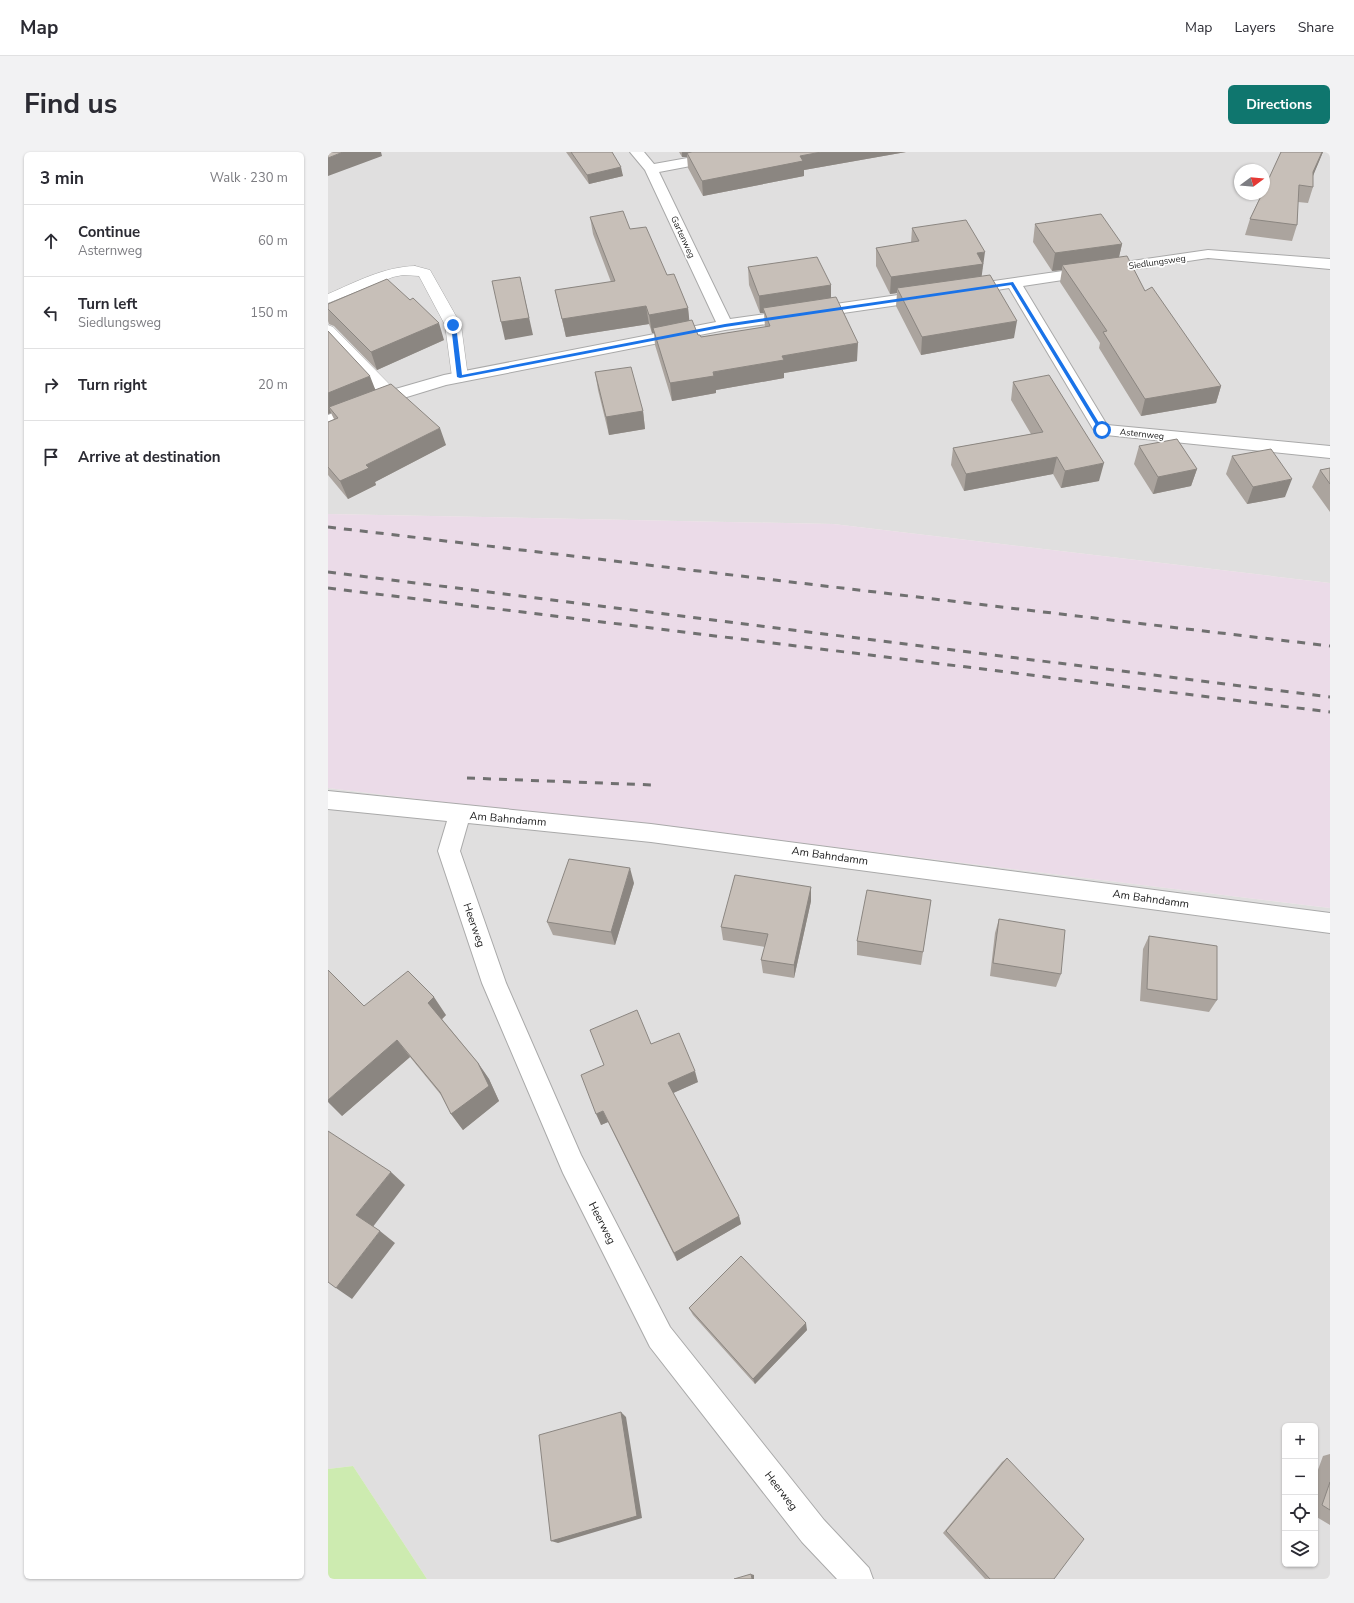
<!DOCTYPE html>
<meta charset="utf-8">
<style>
:root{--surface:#fff;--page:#f2f2f3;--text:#2b2b33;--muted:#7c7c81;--line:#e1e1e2;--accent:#0f766e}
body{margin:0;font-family:"Nunito Sans",sans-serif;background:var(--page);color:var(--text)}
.controls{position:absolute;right:12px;bottom:12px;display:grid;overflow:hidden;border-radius:6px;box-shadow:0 1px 3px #0004}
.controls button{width:36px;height:36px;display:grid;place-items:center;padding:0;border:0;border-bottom:1px solid var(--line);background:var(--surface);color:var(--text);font:20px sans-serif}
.compass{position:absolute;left:906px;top:12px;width:36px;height:36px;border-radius:50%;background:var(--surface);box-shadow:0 1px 3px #0004;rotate:74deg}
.stop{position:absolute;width:12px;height:12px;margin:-9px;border:3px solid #1a73e8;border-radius:50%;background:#fff}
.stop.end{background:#1a73e8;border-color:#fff;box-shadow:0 1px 4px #0008}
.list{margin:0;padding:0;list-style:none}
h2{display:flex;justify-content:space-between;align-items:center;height:52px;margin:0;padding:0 16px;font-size:17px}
h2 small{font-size:13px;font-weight:400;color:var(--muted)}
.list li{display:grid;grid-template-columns:26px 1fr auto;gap:12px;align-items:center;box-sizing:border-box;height:72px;padding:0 16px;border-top:1px solid var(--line)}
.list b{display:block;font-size:15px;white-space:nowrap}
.list p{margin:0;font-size:13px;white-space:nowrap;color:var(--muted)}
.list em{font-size:13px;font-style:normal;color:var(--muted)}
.icon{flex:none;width:22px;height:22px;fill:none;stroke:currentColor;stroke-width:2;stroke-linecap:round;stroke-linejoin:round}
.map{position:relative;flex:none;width:1002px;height:1427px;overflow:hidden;border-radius:6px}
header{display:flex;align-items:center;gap:24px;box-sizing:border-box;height:56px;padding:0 20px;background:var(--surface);border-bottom:1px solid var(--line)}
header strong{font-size:19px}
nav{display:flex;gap:22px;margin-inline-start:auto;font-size:14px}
.intro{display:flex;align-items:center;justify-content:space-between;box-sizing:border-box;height:96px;padding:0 24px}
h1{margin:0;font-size:28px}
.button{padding:10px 18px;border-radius:6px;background:var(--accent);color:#fff;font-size:14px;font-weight:700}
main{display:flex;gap:24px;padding:0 24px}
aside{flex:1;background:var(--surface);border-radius:6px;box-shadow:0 1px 3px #0004}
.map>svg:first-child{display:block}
.residential{fill:#e0dfdf;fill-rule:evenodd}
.industrial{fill:#ebdbe8}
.grass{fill:#cdebb0}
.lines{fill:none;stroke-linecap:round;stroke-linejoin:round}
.lane-casing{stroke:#a9a9a9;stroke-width:1}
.street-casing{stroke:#a9a9a9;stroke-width:2}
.lane{fill:#fff;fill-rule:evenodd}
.street{fill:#fff;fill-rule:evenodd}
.rail{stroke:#707070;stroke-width:3;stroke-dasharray:8 8;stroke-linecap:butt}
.wall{fill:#aba49e}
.shaded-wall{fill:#8b8681}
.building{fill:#c7bfb8;stroke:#8b8681}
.route{fill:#1a73e8}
.labels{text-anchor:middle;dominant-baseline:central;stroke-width:3.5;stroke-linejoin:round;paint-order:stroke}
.far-street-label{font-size:9px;fill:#222;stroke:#fff}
.street-label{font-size:11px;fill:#222;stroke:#fff}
</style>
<header>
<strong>Map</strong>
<nav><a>Map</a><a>Layers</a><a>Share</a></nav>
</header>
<div class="intro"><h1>Find us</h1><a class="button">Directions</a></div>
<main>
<aside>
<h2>3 min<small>Walk · 230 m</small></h2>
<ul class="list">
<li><svg class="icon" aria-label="ahead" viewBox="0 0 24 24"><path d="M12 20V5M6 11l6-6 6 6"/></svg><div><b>Continue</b><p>Asternweg</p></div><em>60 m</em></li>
<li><svg class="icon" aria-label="left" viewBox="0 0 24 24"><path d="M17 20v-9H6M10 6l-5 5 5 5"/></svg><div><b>Turn left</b><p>Siedlungsweg</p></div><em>150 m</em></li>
<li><svg class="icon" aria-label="right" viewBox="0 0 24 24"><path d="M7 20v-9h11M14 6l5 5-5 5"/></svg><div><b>Turn right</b></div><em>20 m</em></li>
<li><svg class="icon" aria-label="arrive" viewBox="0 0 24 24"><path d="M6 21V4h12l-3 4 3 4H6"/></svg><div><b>Arrive at destination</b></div></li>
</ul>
</aside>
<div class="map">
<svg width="1002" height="1427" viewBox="0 0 1002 1427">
<rect width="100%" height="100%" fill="#f2efe9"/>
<!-- residential -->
<path class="residential" d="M 0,0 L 1002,0 L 1002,431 L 505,372 L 0,362 ZM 912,18 L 936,18 L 936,42 L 912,42 Z
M 0,636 L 169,657 L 325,673 L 1002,756 L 1002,1427 L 99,1427 L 25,1314 L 0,1317 ZM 957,1274 L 987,1274 L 987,1412 L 957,1412 Z"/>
<!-- industrial -->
<path class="industrial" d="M 0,362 L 505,372 L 1002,431 L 1002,756 L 325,673 L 169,657 L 0,636 Z"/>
<!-- grass -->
<path class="grass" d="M 25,1314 L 99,1427 L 0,1427 L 0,1317 Z"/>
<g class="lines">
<defs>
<path id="lane" d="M 87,114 L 102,118 L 133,173 L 140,225 L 138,228 L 132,230 L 126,228 L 124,225 L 117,173 L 91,124 L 75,123 L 65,125 L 0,151 L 0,142 C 28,130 55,115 87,114 Z
M 0,173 L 5,175 L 69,240 L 71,244 L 69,248 L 63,249 L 57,248 L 0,187 Z"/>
<path id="street" d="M 302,0 L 316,0 L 326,12 L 393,0 L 422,0 L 420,3 L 415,4 L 331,20 L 402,167 L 598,139 L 603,141 L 606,144 L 603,147 L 598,149 L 397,178 L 118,233 L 69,248 L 0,274 L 0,263 L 57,240 L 116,223 L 388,170 L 317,18 Z
M 880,98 L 1002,107 L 1002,117 L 880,106 L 695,134 L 779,273 L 1002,294 L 1002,306 L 768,282 L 681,136 L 638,143 L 633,141 L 630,138 L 633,135 L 638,133 Z
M 0,639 L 323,672 L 1002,761 L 1002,781 L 323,690 L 140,671 L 132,699 L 178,831 L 253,1003 L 342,1175 L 496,1368 L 541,1416 L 545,1427 L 509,1427 L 474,1390 L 322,1195 L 235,1021 L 154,831 L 110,699 L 119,669 L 0,657 Z"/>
</defs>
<!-- lane casing -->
<use href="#lane" class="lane-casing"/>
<!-- street casing -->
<use href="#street" class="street-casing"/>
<!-- lane -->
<use href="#lane" class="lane"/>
<!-- street -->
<use href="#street" class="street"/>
<!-- rail -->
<path class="rail" d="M 0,375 L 1002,494
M 0,420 L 1002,545
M 0,436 L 1002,560
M 139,626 L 325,633"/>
</g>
<!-- wall -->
<path class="wall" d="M 238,0 L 284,0 L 295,24 L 261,32 Z
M 351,0 L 578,0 L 476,18 L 476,24 L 375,44 L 360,16 L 359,5 L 354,5 Z
M 953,0 L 995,0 L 985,23 L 985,35 L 980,51 L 970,50 L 969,73 L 964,89 L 917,83 L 922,67 Z
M 262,65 L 302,77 L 339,123 L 360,156 L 361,169 L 370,183 L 373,185 L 437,175 L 436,161 L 432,161 L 421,133 L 420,115 L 503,133 L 503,146 L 529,209 L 456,221 L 456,226 L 388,238 L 388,241 L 344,249 L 327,193 L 326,181 L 324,181 L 321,172 L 238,185 L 227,138 L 283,130 L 265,82 Z
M 707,72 L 794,92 L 791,105 L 817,139 L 893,234 L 888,251 L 813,264 L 771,196 L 772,191 L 732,130 L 734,118 L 724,119 L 705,90 Z
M 584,76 L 655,117 L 654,117 L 653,124 L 686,186 L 593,203 L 568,154 L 569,141 L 562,142 L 548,114 L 548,96 L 583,91 Z
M 0,152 L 116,188 L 49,218 L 6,174 L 1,172 L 0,169 Z
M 0,179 L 48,238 L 118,293 L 47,330 L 48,333 L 20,347 L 0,323 L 0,270 L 6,267 L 3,261 L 0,262 Z
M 267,220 L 315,259 L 317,277 L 281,283 L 270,238 Z
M 685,230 L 771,329 L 733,336 L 725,322 L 636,339 L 623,313 L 625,296 L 703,282 L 683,248 Z
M 811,294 L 869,317 L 863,334 L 825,342 L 806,312 Z
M 904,304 L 957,345 L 919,352 L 898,322 Z
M 1002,316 L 1002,360 L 984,335 L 992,318 Z
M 306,731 L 287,793 L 225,783 L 219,770 Z
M 483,735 L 483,749 L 466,826 L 435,821 L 433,808 L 437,795 L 395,788 L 393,775 Z
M 603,748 L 593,813 L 529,803 L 529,789 Z
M 671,767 L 733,822 L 728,835 L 662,824 L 667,781 Z
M 821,784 L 889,848 L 881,860 L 812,849 L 815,797 Z
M 36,854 L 118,863 L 114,867 L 150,911 L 161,927 L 171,949 L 135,978 L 123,962 L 113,943 L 82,905 L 14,964 Z
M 323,892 L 370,930 L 345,941 L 411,1064 L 413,1072 L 349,1109 L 280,970 L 273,973 L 276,913 Z
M 361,1156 L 479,1178 L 427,1232 L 365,1163 Z
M 1002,1302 L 1002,1373 L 987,1364 L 987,1326 L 995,1304 Z
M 679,1306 L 726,1427 L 657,1427 L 615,1381 L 674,1310 Z"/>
<!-- shaded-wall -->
<path class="shaded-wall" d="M 15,0 L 53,0 L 54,4 L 0,24 L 0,6 Z
M 354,0 L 384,0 L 359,1 L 359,5 L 354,5 Z
M 493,0 L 578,0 L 476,18 L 476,24 L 375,44 L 374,29 L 472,4 Z
M 994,0 L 995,0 L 980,36 L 985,20 Z
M 293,15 L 295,24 L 261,32 L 259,23 Z
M 794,92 L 790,109 L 734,113 L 734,118 L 724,119 L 727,101 Z
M 657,100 L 653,129 L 569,136 L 569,141 L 562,142 L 563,125 L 649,101 Z
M 192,125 L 205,183 L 177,188 L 173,170 Z
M 503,133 L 503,151 L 435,156 L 436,161 L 432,161 L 431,144 Z
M 318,154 L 321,172 L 238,185 L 234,167 Z
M 360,156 L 362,174 L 325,176 L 326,181 L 324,181 L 321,163 Z
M 689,169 L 686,186 L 593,203 L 594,185 Z
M 111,171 L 116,188 L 49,218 L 43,200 Z
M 530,191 L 529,209 L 456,221 L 456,226 L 388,238 L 388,241 L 344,249 L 342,231 L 454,204 Z
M 42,224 L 49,242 L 1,255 L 3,261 L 0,262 L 0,241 Z
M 893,234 L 888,251 L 813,264 L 817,247 Z
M 315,259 L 317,277 L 281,283 L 278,265 Z
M 112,276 L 118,293 L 47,330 L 48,333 L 20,347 L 12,329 L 38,313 Z
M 729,305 L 725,322 L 636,339 L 638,322 Z
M 776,311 L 771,329 L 733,336 L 737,319 Z
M 869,317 L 863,334 L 825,342 L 830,325 Z
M 964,327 L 957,345 L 919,352 L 925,335 Z
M 302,716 L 306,731 L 287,793 L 283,780 Z
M 483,735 L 483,749 L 466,826 L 466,813 Z
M 106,845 L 118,863 L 112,869 L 100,851 Z
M 69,888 L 82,905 L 14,964 L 0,950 L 0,948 Z
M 150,911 L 161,927 L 171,949 L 135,978 L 123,962 Z
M 367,919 L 370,930 L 343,942 L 340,931 Z
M 275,959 L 280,970 L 273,973 L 268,962 Z
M 63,1020 L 77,1033 L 44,1076 L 28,1063 Z
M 411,1064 L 413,1072 L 349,1109 L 346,1101 Z
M 52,1079 L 67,1091 L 24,1147 L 8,1136 Z
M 478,1171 L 479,1178 L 427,1232 L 425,1227 Z
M 293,1260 L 298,1265 L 314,1366 L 230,1391 L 223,1389 Z
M 423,1422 L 426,1423 L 426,1427 L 424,1427 Z"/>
<!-- building -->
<path class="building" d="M 0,0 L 15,0 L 0,6 Z
M 243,0 L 284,0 L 293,15 L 259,23 Z
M 364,0 L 493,0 L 472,4 L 475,9 L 374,29 L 359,1 Z
M 953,0 L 994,0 L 985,20 L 985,35 L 971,33 L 969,73 L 922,67 L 934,42 L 936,42 L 936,37 Z
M 295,59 L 302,77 L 318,75 L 339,123 L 346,122 L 360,156 L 321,163 L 318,154 L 234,167 L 227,138 L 287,129 L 262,65 Z
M 773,62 L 794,92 L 727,101 L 707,72 Z
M 638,68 L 657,100 L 649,101 L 655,112 L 563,125 L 548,96 L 591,89 L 584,76 Z
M 799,104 L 817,139 L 824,135 L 893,234 L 817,247 L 775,180 L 779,179 L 734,113 Z
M 489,105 L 503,133 L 431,144 L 420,115 Z
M 662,123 L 689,169 L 594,185 L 569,136 Z
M 192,125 L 201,166 L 173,170 L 164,129 Z
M 59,127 L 82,148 L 85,146 L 111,171 L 43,200 L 0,157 L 0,152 Z
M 508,145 L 530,191 L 454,204 L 456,208 L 385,220 L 386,224 L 342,231 L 325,176 L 364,168 L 370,183 L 372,183 L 373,185 L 442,174 L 435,156 Z
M 0,179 L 42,224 L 0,241 Z
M 303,215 L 315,259 L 278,265 L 267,220 Z
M 721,223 L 776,311 L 737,319 L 729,305 L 638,322 L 625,296 L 715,280 L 685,230 Z
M 63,232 L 112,276 L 38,313 L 41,316 L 12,329 L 0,315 L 0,270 L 10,266 L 1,255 Z
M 849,287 L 869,317 L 830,325 L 811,294 Z
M 943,297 L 964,327 L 925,335 L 904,304 Z
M 1002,316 L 1002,332 L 992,318 Z
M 241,707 L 302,716 L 283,780 L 219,770 Z
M 407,723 L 483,735 L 466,813 L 433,808 L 440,782 L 393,775 Z
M 539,738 L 603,748 L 595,800 L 529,789 Z
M 671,767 L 737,778 L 733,822 L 665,811 Z
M 821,784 L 889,794 L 889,848 L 819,837 Z
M 0,818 L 36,854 L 80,819 L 106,845 L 100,851 L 150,911 L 161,934 L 123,962 L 112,940 L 69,888 L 0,948 Z
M 309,858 L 323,892 L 351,881 L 367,919 L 340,931 L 411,1064 L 346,1101 L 275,959 L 268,962 L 253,923 L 276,913 L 262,878 Z
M 0,979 L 63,1020 L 28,1063 L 52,1079 L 8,1136 L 0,1130 Z
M 413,1104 L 478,1171 L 425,1227 L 361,1156 Z
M 293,1260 L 309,1364 L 223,1389 L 211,1283 Z
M 679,1306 L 756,1387 L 726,1427 L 662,1427 L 618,1379 Z
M 1002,1330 L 1002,1358 L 994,1353 Z
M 423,1422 L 424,1427 L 406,1427 Z"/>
<!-- route -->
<path class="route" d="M 685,130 L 776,279 L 771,278 L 683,133 L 397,175 L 132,226 L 129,225 L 123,173 L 125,172 L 128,173 L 134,223 L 397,172 Z"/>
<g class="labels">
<!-- far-street labels -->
<g class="far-street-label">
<text transform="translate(355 85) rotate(65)">Gartenweg</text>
<text transform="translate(829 110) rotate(-8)">Siedlungsweg</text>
<text transform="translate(814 282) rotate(6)">Asternweg</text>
</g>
<!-- street labels -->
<g class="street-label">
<text transform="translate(180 667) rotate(5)">Am Bahndamm</text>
<text transform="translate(502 704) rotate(8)">Am Bahndamm</text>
<text transform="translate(823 747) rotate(8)">Am Bahndamm</text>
<text transform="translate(146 773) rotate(71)">Heerweg</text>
<text transform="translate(274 1071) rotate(63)">Heerweg</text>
<text transform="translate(453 1339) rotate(52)">Heerweg</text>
</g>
</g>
</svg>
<div class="controls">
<button>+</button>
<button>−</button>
<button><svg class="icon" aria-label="locate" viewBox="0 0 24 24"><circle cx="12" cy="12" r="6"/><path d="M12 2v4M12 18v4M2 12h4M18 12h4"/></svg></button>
<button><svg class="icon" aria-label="layers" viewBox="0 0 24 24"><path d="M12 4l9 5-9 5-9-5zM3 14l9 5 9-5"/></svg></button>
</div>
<svg class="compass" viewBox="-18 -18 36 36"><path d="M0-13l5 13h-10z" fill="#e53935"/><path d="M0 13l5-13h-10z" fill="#7c7c81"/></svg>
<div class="stop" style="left:774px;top:278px"></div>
<div class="stop end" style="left:125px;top:173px"></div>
</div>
</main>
